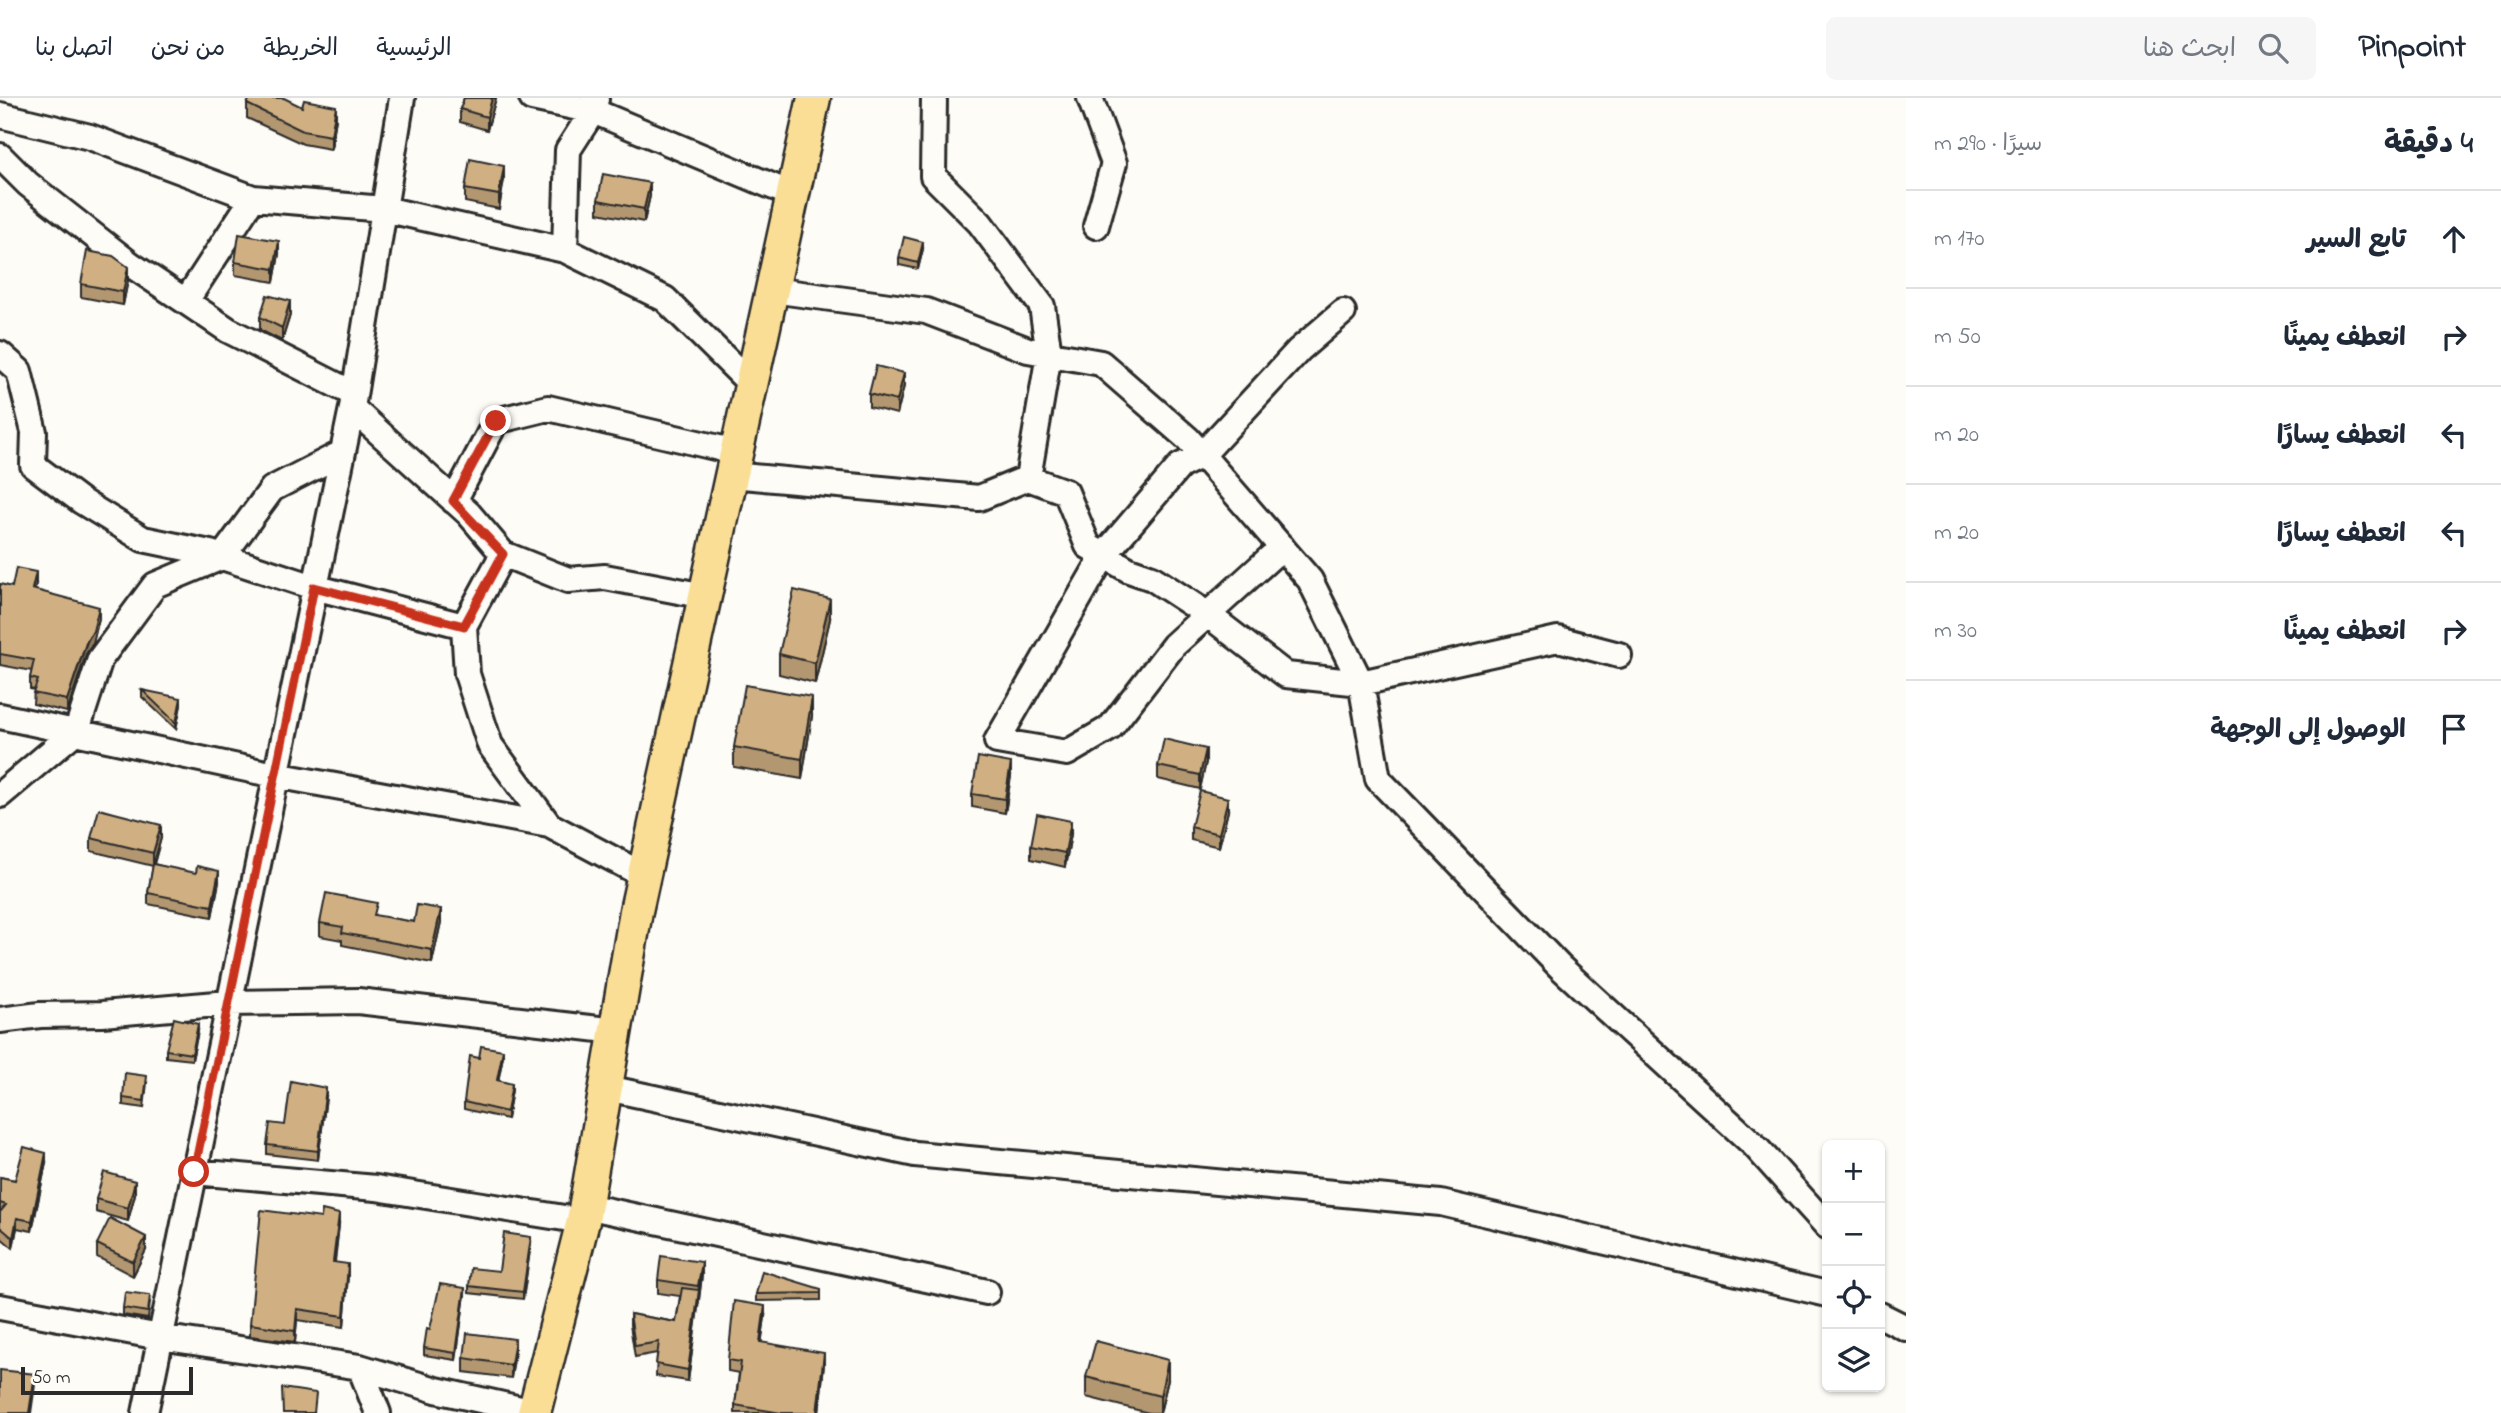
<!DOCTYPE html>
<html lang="ar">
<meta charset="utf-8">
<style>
:root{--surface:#fff;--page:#f6f6f7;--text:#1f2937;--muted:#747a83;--line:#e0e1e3}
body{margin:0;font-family:"Indie Flower","Playpen Sans Arabic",sans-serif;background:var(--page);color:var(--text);direction:rtl}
.controls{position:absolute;right:21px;bottom:21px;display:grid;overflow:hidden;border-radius:10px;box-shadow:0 2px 5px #0004}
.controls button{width:63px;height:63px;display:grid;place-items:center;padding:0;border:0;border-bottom:2px solid var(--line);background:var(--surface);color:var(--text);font:35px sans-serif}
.scale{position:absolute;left:21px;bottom:18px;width:172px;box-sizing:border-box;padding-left:7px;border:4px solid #2b2b2b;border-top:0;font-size:19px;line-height:24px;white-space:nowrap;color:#2b2b2b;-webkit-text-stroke:5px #fdfcf7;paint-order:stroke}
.stop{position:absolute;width:21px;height:21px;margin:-16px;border:5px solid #c8321e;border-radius:50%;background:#fff}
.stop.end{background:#c8321e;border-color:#fff;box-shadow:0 2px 7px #0008}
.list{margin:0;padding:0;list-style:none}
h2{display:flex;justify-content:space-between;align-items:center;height:91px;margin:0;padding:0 28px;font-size:30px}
h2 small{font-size:23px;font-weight:400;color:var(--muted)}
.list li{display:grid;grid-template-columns:46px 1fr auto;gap:21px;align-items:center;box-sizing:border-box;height:98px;padding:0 28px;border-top:2px solid var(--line)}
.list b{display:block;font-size:26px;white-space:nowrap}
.list em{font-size:23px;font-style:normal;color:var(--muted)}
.icon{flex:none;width:38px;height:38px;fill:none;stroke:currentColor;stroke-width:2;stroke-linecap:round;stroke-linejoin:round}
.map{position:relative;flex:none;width:1906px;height:1315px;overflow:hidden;direction:ltr}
header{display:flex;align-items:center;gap:42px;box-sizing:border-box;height:98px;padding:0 35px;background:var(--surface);border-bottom:2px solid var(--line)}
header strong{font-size:33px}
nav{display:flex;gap:38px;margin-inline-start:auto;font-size:24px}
.search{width:490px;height:63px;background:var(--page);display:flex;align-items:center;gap:18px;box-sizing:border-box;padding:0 24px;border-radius:10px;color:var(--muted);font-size:26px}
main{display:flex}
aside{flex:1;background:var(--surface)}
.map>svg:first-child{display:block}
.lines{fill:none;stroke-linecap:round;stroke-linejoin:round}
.minor-casing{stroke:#2b2b2b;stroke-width:30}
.major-casing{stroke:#2b2b2b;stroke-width:37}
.minor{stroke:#fdfcf7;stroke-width:24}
.major{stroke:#fbde96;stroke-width:32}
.wall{fill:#b39771;stroke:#2b2b2b;stroke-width:2}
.shaded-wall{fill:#927b5c;stroke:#2b2b2b;stroke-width:2}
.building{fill:#d0b083;stroke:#2b2b2b;stroke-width:2}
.route{stroke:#c8321e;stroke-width:9}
</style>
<header>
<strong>Pinpoint</strong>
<div class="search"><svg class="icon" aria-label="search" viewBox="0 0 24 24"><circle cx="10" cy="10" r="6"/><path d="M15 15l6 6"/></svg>ابحث هنا</div>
<nav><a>الرئيسية</a><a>الخريطة</a><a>من نحن</a><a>اتصل بنا</a></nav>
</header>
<main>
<aside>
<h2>4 دقيقة<small>سيرًا · 290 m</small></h2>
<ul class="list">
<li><svg class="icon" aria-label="ahead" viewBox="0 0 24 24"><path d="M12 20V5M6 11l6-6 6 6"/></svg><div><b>تابع السير</b></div><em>170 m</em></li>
<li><svg class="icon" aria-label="right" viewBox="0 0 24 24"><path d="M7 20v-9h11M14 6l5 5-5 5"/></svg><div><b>انعطف يمينًا</b></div><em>50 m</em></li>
<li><svg class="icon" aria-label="left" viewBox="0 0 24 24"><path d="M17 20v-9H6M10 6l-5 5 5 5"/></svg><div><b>انعطف يسارًا</b></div><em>20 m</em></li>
<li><svg class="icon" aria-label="left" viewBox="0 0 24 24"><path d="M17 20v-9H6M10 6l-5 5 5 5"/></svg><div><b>انعطف يسارًا</b></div><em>20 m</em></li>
<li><svg class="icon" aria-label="right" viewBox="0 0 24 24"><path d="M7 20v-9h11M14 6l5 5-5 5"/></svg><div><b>انعطف يمينًا</b></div><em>30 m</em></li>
<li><svg class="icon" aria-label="arrive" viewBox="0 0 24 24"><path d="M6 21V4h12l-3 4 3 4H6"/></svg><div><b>الوصول إلى الوجهة</b></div></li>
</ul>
</aside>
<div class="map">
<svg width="1906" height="1315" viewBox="0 0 1906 1315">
<rect width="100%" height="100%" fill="#fdfcf7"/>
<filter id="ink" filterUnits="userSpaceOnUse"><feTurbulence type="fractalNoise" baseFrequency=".0143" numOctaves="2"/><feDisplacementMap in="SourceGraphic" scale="14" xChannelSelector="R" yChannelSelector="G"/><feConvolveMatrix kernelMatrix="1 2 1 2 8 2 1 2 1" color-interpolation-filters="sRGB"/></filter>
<g filter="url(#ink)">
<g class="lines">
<defs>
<path id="minor" d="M 532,0 L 593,13 L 793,97
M 934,0 L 933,78 L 980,125 L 1042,208 L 1049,256 L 1028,380
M 1090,0 L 1114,65 L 1096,128
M 0,17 L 90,39 L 253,100 L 384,111 L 565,152 L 665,201 L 751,286
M 0,58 L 28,86 L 130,166 L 228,232 L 354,296
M 565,152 L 568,52 L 593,13 L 596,1
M 772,192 L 926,213 L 1028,252 L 1101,265 L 1188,341 L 1310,482 L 1361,585 L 1378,681 L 1560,869 L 1754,1047 L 1827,1128
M 186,203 L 253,100
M 0,256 L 19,273 L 34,334 L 33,367 L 81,403 L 143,441 L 210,455 L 314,489 L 464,528 L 467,576 L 490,647 L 549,727 L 643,777
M 352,310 L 469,416 L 503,456 L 568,482 L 605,479 L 705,498
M 731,377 L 979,400 L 1028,380 L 1066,394 L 1088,448 L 1129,472 L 1152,480 L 1207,516 L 1286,577 L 1361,585 L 1558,541 L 1619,557
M 454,403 L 496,323 L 548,310 L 736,354
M 1282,449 L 1174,547 L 1110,630 L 1067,655 L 997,643 L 1104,457 L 1180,368 L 1202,357 L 1299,252 L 1343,214
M 464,528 L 503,456
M 0,618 L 275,677 L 549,727
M 0,697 L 77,632 L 100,561 L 155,487 L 222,459 L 272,391 L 342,355
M 0,922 L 40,917 L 102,916 L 228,905 L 358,903 L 616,933
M 607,990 L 915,1056 L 1441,1105 L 1827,1196
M 194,1074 L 376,1090 L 583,1123
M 586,1108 L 987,1194
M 0,1209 L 160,1239 L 360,1269 L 436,1292 L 534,1314
M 1880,1217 L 1906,1230
M 360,1269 L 378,1315
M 145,1315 L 352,310 L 402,0"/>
<path id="major" d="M 534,1315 L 583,1123 L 636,813 L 814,0"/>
</defs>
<!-- minor casing -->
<use href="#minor" class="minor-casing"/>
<!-- major casing -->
<use href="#major" class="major-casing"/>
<!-- minor -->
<use href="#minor" class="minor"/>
<!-- major -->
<use href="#major" class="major"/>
</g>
<!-- wall -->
<path class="wall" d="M 464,0 L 496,0 L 487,32 L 460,24 L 460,11 Z
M 247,6 L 302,9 L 336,21 L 331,51 L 303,46 L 247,20 Z
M 504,81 L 499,111 L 465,104 L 465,91 Z
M 650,98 L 644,124 L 598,115 L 598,102 Z
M 923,151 L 918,171 L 899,167 L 899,160 Z
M 279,156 L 274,184 L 235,177 L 235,164 Z
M 128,182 L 123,207 L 81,199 L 81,186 Z
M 290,217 L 282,243 L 260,232 L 260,219 Z
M 904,288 L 897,316 L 869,309 L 869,296 Z
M 0,486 L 12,489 L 36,486 L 34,492 L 99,520 L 93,545 L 86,556 L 67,614 L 33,606 L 34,592 L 30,591 L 30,580 L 32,573 L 0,567 Z
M 830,521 L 815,585 L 779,576 L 779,556 Z
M 142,592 L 181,607 L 176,631 L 142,599 Z
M 812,618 L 802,681 L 734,669 L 734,649 Z
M 1206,664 L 1200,691 L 1158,681 L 1158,668 Z
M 1011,678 L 1005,715 L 972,709 L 972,696 Z
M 1228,713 L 1219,749 L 1191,742 L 1191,729 Z
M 1071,736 L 1065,769 L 1031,761 L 1031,748 Z
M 91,740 L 161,740 L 154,766 L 219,784 L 212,819 L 148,806 L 148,795 L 153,768 L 91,753 Z
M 377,818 L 414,824 L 441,824 L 432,865 L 342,847 L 342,842 L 320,838 L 320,825 Z
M 198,933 L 192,962 L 166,959 L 166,952 Z
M 503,958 L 498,983 L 512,992 L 507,1021 L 464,1011 L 464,1004 L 479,960 Z
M 147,985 L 144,1010 L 123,1007 L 123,1000 Z
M 326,999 L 318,1062 L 267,1056 L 267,1047 L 285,1027 Z
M 46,1065 L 32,1133 L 17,1130 L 13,1150 L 0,1139 L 0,1079 L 15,1082 Z
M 135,1096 L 128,1123 L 96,1114 L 96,1101 Z
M 339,1127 L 335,1164 L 348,1177 L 344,1229 L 297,1222 L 295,1244 L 250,1238 L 250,1226 Z
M 531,1145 L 523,1201 L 469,1195 L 469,1188 L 499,1173 Z
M 97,1146 L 146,1152 L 133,1178 L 97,1159 Z
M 702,1177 L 688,1283 L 656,1278 L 657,1255 L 635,1259 L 630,1227 L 630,1216 L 676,1224 L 680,1198 L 658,1195 L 658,1182 Z
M 821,1191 L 821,1202 L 756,1203 L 756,1196 Z
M 465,1196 L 456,1262 L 424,1257 L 424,1250 L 430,1231 Z
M 150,1204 L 148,1221 L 123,1217 L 123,1210 Z
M 765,1219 L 761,1245 L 824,1266 L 819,1315 L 735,1315 L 735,1307 L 739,1275 L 728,1273 L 728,1262 Z
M 515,1254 L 511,1280 L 464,1274 L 464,1260 Z
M 1086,1279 L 1168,1282 L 1160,1315 L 1149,1315 L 1086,1299 Z"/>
<!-- shaded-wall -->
<path class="shaded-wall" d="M 492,0 L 496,0 L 487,32 L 487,19 Z
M 336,8 L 336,21 L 331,51 L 331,38 Z
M 504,68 L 504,81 L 499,111 L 499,97 Z
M 650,85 L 650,98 L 644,124 L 644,111 Z
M 279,143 L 279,156 L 274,184 L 274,171 Z
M 923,144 L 923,151 L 918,171 L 918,165 Z
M 128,169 L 128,182 L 123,207 L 123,194 Z
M 290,203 L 290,217 L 282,243 L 282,230 Z
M 904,275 L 904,288 L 897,316 L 897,303 Z
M 36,474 L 36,486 L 32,502 L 32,491 Z
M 830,501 L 830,521 L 815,585 L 815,565 Z
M 99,509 L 99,520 L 93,545 L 86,556 L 67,614 L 67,602 Z
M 812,599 L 812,618 L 802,681 L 802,661 Z
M 181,600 L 181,607 L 176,631 L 176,625 Z
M 1206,651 L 1206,664 L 1200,691 L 1200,677 Z
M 1011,665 L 1011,678 L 1005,715 L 1005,701 Z
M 1228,700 L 1228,713 L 1219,749 L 1219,736 Z
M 1071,723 L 1071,736 L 1065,769 L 1065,755 Z
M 161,727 L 161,740 L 153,768 L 153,755 Z
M 219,773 L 219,784 L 212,819 L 212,808 Z
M 441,811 L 441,824 L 432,865 L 432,852 Z
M 198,926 L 198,933 L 192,962 L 192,956 Z
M 503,952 L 503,958 L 497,989 L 497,982 Z
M 512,986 L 512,992 L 507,1021 L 507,1014 Z
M 326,990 L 326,999 L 318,1062 L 318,1053 Z
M 46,1055 L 46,1065 L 32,1133 L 32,1123 Z
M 135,1083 L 135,1096 L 128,1123 L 128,1110 Z
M 339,1116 L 339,1127 L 333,1175 L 333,1164 Z
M 17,1120 L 17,1130 L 13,1150 L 13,1140 Z
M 146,1139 L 146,1152 L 133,1178 L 133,1164 Z
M 531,1139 L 531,1145 L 523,1201 L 523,1194 Z
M 702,1164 L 702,1177 L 699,1203 L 688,1283 L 688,1272 Z
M 348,1166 L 348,1177 L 344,1229 L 344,1218 Z
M 465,1190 L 465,1196 L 456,1262 L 456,1255 Z
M 765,1208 L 765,1219 L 760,1255 L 760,1244 Z
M 297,1211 L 297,1222 L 295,1244 L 295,1233 Z
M 515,1241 L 515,1254 L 511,1280 L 511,1267 Z
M 824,1255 L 824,1266 L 819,1315 L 817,1315 Z
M 1168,1262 L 1168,1282 L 1160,1315 L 1160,1298 Z
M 35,1276 L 35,1287 L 31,1315 L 29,1315 Z"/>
<!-- building -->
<path class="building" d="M 250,0 L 284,0 L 302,9 L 304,2 L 336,8 L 331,38 L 303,33 L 247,6 Z
M 464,0 L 492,0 L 487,19 L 460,11 Z
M 470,61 L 504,68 L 499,97 L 465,91 Z
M 603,76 L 650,85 L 644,111 L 598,102 Z
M 239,136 L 279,143 L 274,171 L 235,164 Z
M 904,139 L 923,144 L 918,165 L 899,160 Z
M 87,153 L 113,158 L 128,169 L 123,194 L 81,186 Z
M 267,197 L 290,203 L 282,230 L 260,219 Z
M 876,268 L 904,275 L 897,303 L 869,296 Z
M 16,470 L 36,474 L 32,491 L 99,509 L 93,533 L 86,545 L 67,602 L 33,595 L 38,582 L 30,580 L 34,562 L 0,556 L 0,486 L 12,489 Z
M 794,492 L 830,501 L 815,565 L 779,556 Z
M 745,587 L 812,599 L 802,661 L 734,649 Z
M 142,592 L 181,600 L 176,625 Z
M 1164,641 L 1206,651 L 1200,677 L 1158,668 Z
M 978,659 L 1011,665 L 1005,701 L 972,696 Z
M 1200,693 L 1228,700 L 1219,736 L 1191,729 Z
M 99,711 L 161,727 L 153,755 L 91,740 Z
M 1037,716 L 1071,723 L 1065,755 L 1031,748 Z
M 153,766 L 196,775 L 197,768 L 219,773 L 212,808 L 148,795 Z
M 326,795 L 377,805 L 374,817 L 414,824 L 417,807 L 441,811 L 432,852 L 342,835 L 343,829 L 320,825 Z
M 174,920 L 198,926 L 192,956 L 166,952 Z
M 481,948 L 503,952 L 497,982 L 512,986 L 507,1014 L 464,1004 L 470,958 L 479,960 Z
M 125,975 L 147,978 L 144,1003 L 123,1000 Z
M 291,983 L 326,990 L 318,1053 L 267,1047 L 270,1025 L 285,1027 Z
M 24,1049 L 46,1055 L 32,1123 L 17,1120 L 13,1140 L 0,1129 L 0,1114 L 6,1107 L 0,1105 L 0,1079 L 15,1082 Z
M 104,1074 L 135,1083 L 128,1110 L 96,1101 Z
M 261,1112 L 321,1120 L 322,1112 L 339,1116 L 333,1164 L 348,1166 L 344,1218 L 297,1211 L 295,1233 L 250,1226 Z
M 110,1120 L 146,1139 L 133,1164 L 97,1146 Z
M 504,1135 L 531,1139 L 523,1194 L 469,1188 L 471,1170 L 499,1173 Z
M 661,1158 L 702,1164 L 698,1188 L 658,1182 Z
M 762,1173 L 821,1191 L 821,1195 L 756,1196 Z
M 440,1186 L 465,1190 L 456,1255 L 424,1250 L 427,1230 L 430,1231 Z
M 682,1190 L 699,1192 L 688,1272 L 656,1266 L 659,1244 L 635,1248 L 630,1216 L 676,1224 Z
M 125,1194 L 150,1197 L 148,1214 L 123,1210 Z
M 734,1203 L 765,1208 L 760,1244 L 824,1255 L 817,1315 L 781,1315 L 735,1307 L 741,1264 L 728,1262 Z
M 467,1235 L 515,1241 L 511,1267 L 464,1260 Z
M 1096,1243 L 1168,1262 L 1160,1298 L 1086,1279 Z
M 0,1272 L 35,1276 L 29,1315 L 0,1315 Z
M 282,1290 L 316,1295 L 314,1315 L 283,1315 Z"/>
</g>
<g class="lines" filter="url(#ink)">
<!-- route -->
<path class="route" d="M 194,1074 L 314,489 L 464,528 L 503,456 L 453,403 L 496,323"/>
</g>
</svg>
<div class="controls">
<button>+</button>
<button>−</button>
<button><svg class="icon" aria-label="locate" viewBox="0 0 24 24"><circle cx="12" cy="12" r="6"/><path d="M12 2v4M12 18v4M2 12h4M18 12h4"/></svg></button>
<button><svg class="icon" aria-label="layers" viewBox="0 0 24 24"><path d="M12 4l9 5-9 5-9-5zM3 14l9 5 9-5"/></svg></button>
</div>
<div class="scale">50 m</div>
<div class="stop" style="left:194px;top:1074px"></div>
<div class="stop end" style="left:496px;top:323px"></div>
</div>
</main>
